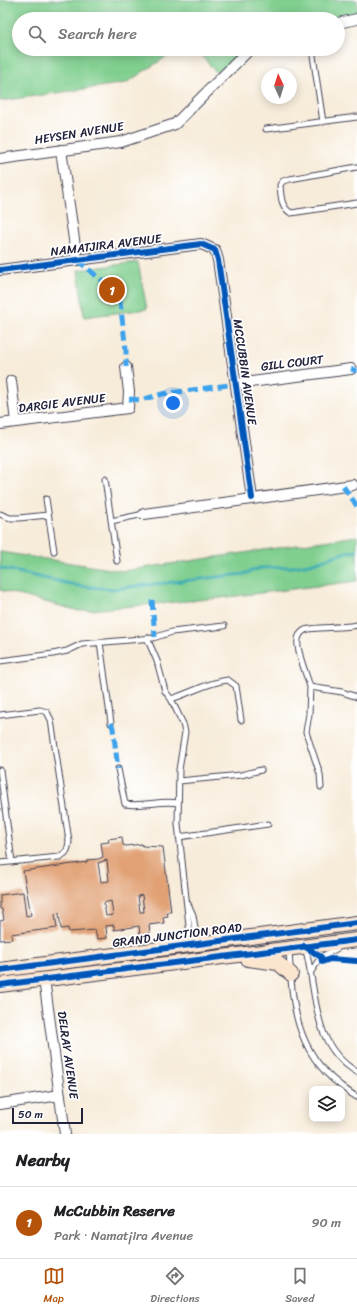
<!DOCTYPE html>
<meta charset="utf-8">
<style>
:root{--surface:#fff;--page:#f6f6f6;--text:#202124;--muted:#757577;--line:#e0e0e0;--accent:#b45309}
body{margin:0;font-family:Sriracha,sans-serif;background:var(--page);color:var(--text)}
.controls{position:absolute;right:12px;bottom:12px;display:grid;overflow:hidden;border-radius:8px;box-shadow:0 2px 10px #0003}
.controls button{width:36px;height:36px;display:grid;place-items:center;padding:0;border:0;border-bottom:1px solid var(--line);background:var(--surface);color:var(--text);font:20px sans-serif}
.compass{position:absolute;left:261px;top:68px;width:36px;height:36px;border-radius:50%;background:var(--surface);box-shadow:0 2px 10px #0003;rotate:356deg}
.scale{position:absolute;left:12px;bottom:10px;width:71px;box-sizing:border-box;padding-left:4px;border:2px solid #22223b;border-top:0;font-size:11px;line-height:14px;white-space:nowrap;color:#22223b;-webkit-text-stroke:3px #fff;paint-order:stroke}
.you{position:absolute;left:173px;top:403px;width:14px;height:14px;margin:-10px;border:3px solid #fff;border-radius:50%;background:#1a73e8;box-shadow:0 0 0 6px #1a73e833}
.badge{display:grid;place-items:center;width:26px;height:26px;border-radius:50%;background:var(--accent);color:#fff;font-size:13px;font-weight:700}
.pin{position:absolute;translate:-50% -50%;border:2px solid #fff;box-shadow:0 1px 4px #0006}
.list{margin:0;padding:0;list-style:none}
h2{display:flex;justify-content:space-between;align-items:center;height:52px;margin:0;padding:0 16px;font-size:17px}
h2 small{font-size:13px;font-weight:400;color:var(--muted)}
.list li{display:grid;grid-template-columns:26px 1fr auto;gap:12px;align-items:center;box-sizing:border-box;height:72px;padding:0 16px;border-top:1px solid var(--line)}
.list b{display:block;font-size:15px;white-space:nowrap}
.list p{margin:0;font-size:13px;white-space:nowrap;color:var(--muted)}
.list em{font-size:13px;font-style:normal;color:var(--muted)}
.icon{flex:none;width:22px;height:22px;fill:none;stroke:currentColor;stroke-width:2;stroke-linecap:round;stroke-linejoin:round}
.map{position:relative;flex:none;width:357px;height:1134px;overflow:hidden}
.search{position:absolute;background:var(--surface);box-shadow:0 2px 10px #0003;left:12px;right:12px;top:12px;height:44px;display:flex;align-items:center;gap:10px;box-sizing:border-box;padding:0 14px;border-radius:22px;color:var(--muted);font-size:15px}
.sheet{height:124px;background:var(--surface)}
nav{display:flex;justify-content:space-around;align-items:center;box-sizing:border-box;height:56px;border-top:1px solid var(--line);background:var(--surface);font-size:11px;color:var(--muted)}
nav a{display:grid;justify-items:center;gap:2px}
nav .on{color:var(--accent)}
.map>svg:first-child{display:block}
.green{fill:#80cf8f;stroke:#517865}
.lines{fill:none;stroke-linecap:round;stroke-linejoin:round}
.stream{stroke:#3aacb3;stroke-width:3}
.building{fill:#e1a174;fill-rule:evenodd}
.service-casing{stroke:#424053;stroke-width:7}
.minor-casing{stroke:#424053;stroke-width:12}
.secondary-casing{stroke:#424053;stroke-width:16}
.service{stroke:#fff;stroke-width:5}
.minor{stroke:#fff;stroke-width:10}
.secondary{stroke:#fce5cf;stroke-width:14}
.quiet{stroke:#3ea2ec;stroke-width:5;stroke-dasharray:10 5;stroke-linecap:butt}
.cycleway-casing{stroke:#fff;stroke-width:8}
.cycleway{stroke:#0057b8;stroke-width:6}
.labels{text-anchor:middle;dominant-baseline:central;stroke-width:3.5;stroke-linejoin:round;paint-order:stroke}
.street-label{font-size:12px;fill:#22223b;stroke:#fff}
</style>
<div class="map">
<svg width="357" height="1134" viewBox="0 0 357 1134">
<rect width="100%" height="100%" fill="#fff"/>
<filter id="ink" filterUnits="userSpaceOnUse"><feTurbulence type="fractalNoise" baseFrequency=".025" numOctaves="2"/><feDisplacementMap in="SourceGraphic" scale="8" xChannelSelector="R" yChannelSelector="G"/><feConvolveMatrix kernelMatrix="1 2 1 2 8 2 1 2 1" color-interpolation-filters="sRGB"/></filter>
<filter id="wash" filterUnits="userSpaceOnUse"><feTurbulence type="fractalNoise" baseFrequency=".012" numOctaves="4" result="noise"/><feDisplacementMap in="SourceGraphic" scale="16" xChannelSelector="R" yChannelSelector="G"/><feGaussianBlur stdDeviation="0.9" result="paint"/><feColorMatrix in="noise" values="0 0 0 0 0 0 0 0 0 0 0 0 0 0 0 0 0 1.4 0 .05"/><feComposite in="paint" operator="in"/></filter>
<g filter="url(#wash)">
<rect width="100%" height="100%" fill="#f7ecda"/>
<!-- green -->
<path class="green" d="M 0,0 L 357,0 L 357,19 L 19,19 L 19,49 L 178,49 L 126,83 L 0,101 Z
M 196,49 L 250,49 L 221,78 Z
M 138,262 L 147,309 L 84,317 L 78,270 Z
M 357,536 L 357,581 L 220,598 L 79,611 L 0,590 L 0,552 L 123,571 Z"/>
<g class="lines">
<!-- stream -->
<path class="stream" d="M 0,568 L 79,586 L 112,589 L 244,574 L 260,568 L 292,567 L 310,564 L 347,552 L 357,551"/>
</g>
<g id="blocks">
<!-- building -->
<path class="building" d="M 122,837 L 123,845 L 126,846 L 142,844 L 142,846 L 163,847 L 171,912 L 167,912 L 168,916 L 163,917 L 164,923 L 149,925 L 150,933 L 140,935 L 139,926 L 114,930 L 114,925 L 106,926 L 107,938 L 97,939 L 95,930 L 69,932 L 68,928 L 61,929 L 59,913 L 55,914 L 57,928 L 11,934 L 12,939 L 0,940 L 0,921 L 4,920 L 2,909 L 0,909 L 0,895 L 23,892 L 26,916 L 31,915 L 23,871 L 87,862 L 87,860 L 98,859 L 103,857 L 101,843 L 109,842 L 108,839 ZM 107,860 L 109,881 L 101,882 L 98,863 ZM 142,895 L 144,912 L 140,912 L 138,896 ZM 111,901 L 113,915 L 106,916 L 104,903 Z"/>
</g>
</g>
<g filter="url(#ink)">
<use href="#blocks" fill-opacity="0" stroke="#424053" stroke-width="1"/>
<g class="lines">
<defs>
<path id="service" d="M 312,49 L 323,122
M 266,129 L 357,117
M 357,167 L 290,179 L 283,181 L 280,185 C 281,197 281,207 291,213 L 357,203
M 105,479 L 117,561
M 46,499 L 54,551
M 0,514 L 10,518 L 19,518 L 48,515
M 111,521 L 144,514
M 357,625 C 345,628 311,627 305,630 C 299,633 297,639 298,646 C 300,660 306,673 310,687 L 342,692 L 357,697
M 147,638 L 157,661 L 165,691 L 171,699 L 183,724 L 185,732 L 179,770 L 178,824 L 191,944
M 100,642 L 111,723
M 0,661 L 53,654 L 67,651 L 82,644 L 153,638 L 172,632 L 224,626
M 310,687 L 309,714 L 306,732 L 320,774 L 321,787
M 171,699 C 191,693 208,682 228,680 L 236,686 L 241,720
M 0,715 L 40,710 L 47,712 L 51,720 L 69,841 C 68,850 67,853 59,857 L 0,863
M 118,769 L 125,804 C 143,807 160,800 178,803
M 0,770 L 12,862
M 179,781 L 241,775 L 261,770
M 179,837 L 268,824
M 188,904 L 193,915 L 197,942
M 305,947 C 318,992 310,1044 357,1072
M 289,950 C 292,1002 295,1051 340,1085 C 345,1089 351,1094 357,1097
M 310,973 L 321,957 L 338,948"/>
<path id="minor" d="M 338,23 L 357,19
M 61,150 L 77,260
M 0,159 L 121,142 L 175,124 L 250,49
M 0,270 L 201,244 L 215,250 L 218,260 L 252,498
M 11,381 L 16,422
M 236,384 L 351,369
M 0,424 L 128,408 L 129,392 L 126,367
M 144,514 L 353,485
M 44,979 L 65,1134
M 0,1104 L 60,1095"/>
<path id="secondary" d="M 248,959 L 278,963 L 291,974
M 0,970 L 357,923
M 0,985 L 357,940"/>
</defs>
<!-- service casing -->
<use href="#service" class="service-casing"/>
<!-- minor casing -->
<use href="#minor" class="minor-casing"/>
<!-- secondary casing -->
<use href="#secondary" class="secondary-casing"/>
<!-- service -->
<use href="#service" class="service"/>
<!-- minor -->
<use href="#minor" class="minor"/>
<!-- secondary -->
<use href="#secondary" class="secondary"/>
<!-- quiet -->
<path class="quiet" d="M 77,260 L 119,294 L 126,350 L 126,367
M 351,369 L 357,371
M 129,399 L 141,400 L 162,394 L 236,384
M 343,486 L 357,506
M 152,600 L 155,637
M 111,723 L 113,728 L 118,769"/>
<defs>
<path id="cycleway" d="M 0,270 L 201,244 L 215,250 L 218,260 L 252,498
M 304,946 L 321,957 L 322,962 L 330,959 L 357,961
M 0,970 L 357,923
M 0,985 L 357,940"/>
</defs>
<!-- cycleway casing -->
<use href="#cycleway" class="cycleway-casing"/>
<!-- cycleway -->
<use href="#cycleway" class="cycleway"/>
</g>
</g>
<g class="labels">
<!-- street labels -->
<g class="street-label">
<text transform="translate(79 133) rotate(-9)">HEYSEN AVENUE</text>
<text transform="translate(106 245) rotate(-7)">NAMATJIRA AVENUE</text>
<text transform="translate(292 363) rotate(-7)">GILL COURT</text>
<text transform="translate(245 372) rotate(82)">MCCUBBIN AVENUE</text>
<text transform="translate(62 403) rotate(-7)">DARGIE AVENUE</text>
<text transform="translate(177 935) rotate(-7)">GRAND JUNCTION ROAD</text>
<text transform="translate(68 1055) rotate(82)">DELRAY AVENUE</text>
</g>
</g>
</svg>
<div class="controls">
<button><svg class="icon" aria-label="layers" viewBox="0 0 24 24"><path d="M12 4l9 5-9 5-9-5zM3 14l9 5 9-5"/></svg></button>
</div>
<svg class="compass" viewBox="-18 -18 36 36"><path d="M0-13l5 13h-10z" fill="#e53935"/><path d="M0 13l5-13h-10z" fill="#757577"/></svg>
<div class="scale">50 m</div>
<div class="you"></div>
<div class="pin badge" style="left:112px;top:290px">1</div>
<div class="search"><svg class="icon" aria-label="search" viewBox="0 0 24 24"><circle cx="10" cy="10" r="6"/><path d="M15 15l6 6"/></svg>Search here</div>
</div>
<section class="sheet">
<h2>Nearby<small></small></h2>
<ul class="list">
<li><span class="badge">1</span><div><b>McCubbin Reserve</b><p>Park · Namatjira Avenue</p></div><em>90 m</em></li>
</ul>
</section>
<nav>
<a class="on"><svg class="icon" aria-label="map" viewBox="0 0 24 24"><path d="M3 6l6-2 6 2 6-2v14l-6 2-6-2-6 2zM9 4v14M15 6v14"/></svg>Map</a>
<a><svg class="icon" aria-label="directions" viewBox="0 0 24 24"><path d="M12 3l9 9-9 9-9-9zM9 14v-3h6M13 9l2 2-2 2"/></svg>Directions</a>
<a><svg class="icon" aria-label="saved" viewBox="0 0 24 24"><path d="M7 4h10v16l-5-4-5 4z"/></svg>Saved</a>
</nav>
